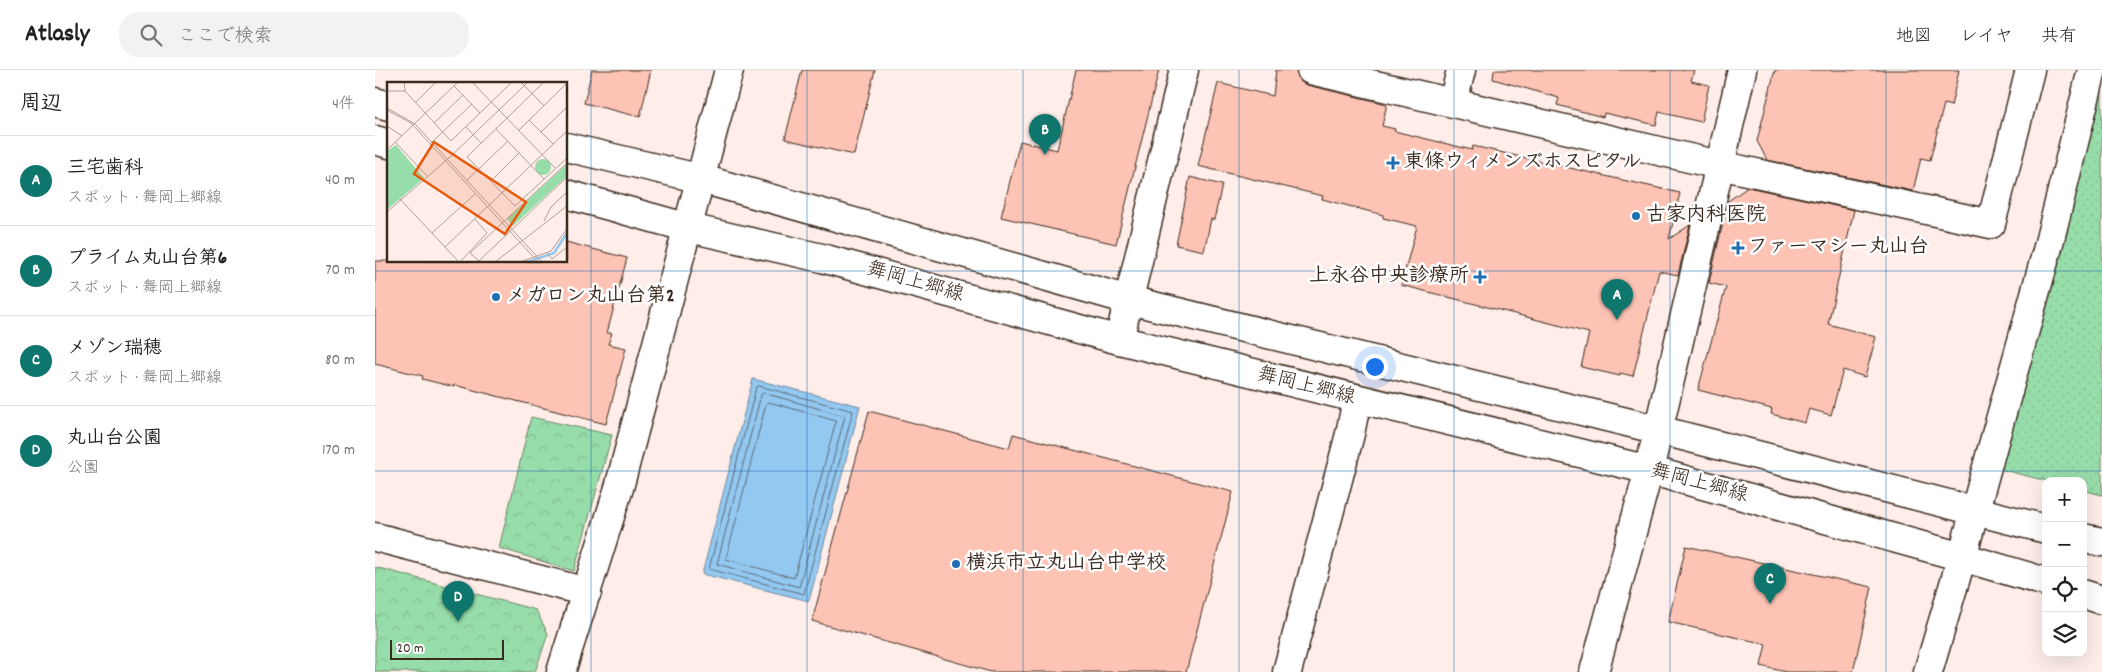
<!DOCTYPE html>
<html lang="ja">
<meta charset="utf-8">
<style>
:root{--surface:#fff;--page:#f2f2f2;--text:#222;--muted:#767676;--line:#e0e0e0;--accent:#0f766e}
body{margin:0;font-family:Dekko,"Klee One",sans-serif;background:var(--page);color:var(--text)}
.controls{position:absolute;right:15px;bottom:15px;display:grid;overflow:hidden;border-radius:10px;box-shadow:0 5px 20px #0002}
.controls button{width:45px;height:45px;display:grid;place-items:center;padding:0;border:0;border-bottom:1px solid var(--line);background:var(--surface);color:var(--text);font:25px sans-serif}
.scale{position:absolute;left:15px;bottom:12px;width:114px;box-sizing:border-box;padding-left:5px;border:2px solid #3b2a1e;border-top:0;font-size:14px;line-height:18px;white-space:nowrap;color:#3b2a1e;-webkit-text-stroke:4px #fff;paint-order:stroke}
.you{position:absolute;left:999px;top:296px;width:18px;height:18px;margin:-12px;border:4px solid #fff;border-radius:50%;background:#1a73e8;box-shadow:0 0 0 8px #1a73e833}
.badge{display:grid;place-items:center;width:32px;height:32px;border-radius:50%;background:var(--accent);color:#fff;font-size:16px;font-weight:700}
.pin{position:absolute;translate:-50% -41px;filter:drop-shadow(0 1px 2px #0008)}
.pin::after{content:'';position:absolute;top:26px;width:18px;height:15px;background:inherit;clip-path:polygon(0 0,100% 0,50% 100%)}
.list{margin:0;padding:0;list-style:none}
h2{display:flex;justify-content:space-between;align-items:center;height:65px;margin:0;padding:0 20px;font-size:21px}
h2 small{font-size:16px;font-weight:400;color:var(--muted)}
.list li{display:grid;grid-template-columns:32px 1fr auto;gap:15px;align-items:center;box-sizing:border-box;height:90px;padding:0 20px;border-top:1px solid var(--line)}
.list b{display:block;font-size:19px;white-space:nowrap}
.list p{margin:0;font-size:16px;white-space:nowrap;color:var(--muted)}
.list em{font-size:16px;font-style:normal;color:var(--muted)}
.icon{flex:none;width:28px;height:28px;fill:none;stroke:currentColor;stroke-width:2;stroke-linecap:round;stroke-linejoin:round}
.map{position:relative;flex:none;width:1727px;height:602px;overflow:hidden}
header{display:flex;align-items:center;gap:30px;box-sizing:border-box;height:70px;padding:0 25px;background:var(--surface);border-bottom:1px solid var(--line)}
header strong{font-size:24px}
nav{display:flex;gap:28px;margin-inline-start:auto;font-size:18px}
.search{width:350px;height:45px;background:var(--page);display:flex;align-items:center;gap:12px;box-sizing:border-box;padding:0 18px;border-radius:20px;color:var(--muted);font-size:19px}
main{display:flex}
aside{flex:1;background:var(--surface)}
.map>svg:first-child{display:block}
.grass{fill:url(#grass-dots);stroke:#698464}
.forest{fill:url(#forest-crowns);stroke:#698464}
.water{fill:#93c8f1;stroke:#70899d}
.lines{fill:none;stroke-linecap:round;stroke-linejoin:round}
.shore{stroke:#5e6972;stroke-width:1}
.building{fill:#fdc3b5;stroke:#3b2a1e}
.street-casing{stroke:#3b2a1e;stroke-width:31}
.secondary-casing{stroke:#3b2a1e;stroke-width:31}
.street{stroke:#fff;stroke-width:28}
.secondary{stroke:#fff;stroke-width:28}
.grid{fill:none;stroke:#1f6fb2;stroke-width:1;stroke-opacity:0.55}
.poi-dot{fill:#1f6fb2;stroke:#fff;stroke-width:2}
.labels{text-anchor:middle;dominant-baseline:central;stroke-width:5;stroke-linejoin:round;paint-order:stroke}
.poi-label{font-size:20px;font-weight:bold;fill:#3b2a1e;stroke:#fff;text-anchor:start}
.street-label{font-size:20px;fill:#3b2a1e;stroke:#fff}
.inset-river{fill:none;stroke:#93c8f1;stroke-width:2.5}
.inset-road{fill:none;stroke:#b09f98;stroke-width:1}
.view{fill:#e8590c;fill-opacity:0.15;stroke:#e8590c;stroke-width:2.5}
.inset-edge{fill:none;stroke:#3b2a1e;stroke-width:2.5}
</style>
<header>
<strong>Atlasly</strong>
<div class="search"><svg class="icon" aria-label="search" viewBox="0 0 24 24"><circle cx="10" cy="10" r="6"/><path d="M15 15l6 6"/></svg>ここで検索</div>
<nav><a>地図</a><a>レイヤ</a><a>共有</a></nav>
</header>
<main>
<aside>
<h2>周辺<small>4件</small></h2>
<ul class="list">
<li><span class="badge">A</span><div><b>三宅歯科</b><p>スポット · 舞岡上郷線</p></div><em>40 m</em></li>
<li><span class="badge">B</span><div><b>プライム丸山台第6</b><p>スポット · 舞岡上郷線</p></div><em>70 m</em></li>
<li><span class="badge">C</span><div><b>メゾン瑞穂</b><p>スポット · 舞岡上郷線</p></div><em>80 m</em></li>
<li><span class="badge">D</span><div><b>丸山台公園</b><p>公園</p></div><em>170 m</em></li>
</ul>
</aside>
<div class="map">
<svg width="1727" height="602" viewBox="0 0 1727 602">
<defs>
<pattern id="grass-dots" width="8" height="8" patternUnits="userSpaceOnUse" patternTransform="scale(1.25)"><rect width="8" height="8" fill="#97dda9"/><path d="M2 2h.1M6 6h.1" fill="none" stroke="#83be91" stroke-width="1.8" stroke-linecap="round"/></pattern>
<pattern id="forest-crowns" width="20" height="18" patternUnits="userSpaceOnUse" patternTransform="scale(1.25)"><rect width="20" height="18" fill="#97dda9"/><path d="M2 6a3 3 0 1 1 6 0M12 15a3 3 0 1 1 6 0" fill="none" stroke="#83be91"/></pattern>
</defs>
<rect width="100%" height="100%" fill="#feede9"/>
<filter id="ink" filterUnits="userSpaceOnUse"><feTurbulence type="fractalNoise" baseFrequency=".02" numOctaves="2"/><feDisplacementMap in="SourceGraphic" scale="10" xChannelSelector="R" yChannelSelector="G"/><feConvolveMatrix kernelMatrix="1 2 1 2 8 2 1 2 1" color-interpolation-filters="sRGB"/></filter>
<g filter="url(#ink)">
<!-- grass -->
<path class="grass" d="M 1727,0 L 1727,425 L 1708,420 L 1708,411 L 1672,411 L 1624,399 Z"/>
<!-- forest -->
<path class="forest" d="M 156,347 L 237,365 L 199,501 L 124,478 Z
M 0,497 L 161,540 L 173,564 L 160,602 L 0,602 Z"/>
<!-- water -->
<path class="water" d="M 378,309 L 485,336 L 434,531 L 327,504 Z"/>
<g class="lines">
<!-- shore -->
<path class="shore" d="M 384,316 L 478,341 L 429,524 L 334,499 L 381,318 Z
M 389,323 L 470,346 L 424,517 L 342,494 L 386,325 Z
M 394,332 L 461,351 L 419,508 L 351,489 L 391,334 Z"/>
</g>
<!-- building -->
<path class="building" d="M 217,0 L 276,0 L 265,47 L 209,33 Z
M 427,0 L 500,0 L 479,85 L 410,69 Z
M 701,0 L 784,0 L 741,174 L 626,147 L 645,71 L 682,80 Z
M 901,0 L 921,0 L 925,11 L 932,15 L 1012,34 L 1007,56 L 1020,59 L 1019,61 L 1097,80 L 1098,76 L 1305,123 L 1294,169 L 1315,155 L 1303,205 L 1284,201 L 1258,306 L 1245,303 L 1245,306 L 1206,297 L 1214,263 L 1026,215 L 1042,156 L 1008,148 L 1008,145 L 947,129 L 948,126 L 823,96 L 843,13 L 898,26 Z
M 1119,0 L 1319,0 L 1316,11 L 1334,15 L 1326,52 L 1284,42 L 1281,55 L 1229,43 L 1228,47 L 1182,35 L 1184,28 L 1118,9 Z
M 1400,0 L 1584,0 L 1576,36 L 1569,34 L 1555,90 L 1546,88 L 1538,121 L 1392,90 L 1382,71 Z
M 815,107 L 847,115 L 839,150 L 836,149 L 829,181 L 801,175 Z
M 1373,117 L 1479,140 L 1453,254 L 1501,267 L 1490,307 L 1468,300 L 1456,345 L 1434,339 L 1430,353 L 1396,344 L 1397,339 L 1323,320 L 1351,217 L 1334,213 L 1353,131 Z
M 191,172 L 252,188 L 232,263 L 237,263 L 233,274 L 251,278 L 231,354 L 79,315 L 79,317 L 47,309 L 48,306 L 0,294 L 0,191 L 191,191 Z
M 494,341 L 634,378 L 638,364 L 858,422 L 811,602 L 616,602 L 437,551 Z
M 1311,476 L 1497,517 L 1478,602 L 1411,602 L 1386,596 L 1391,574 L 1293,552 Z"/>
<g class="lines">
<defs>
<path id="street" d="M 936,0 L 1344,95 L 1616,154 L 1655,0
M 1078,33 L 1086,0
M 744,270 L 809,0
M 0,467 L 212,522
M 912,602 L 975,364 L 982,329
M 1219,602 L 1274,400
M 1553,602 L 1587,487"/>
<path id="secondary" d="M 0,32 L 14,36
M 0,70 L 14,74
M 191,77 L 327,109 L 754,230 L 1284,360 L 1671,459
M 191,124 L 314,158 L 447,188 L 744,270 L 1274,400 L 1587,487 L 1671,512
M 1274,400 L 1367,0
M 1708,468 L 1727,472
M 1587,487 L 1673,177 L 1717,0
M 1708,524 L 1727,530
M 186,602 L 244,418 L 354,0"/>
</defs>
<!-- street casing -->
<use href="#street" class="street-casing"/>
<!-- secondary casing -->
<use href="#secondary" class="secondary-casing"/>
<!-- street -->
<use href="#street" class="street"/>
<!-- secondary -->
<use href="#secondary" class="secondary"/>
</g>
</g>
<!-- grid -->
<path class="grid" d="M 216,0 L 216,602M 432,0 L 432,602M 648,0 L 648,602M 864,0 L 864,602M 1079,0 L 1079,602M 1295,0 L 1295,602M 1511,0 L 1511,602M 0,201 L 1727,201M 0,401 L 1727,401"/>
<!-- markers -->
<g class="poi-dot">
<path d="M1015.5 85.5h5v5h5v5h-5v5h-5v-5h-5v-5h5z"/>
<circle cx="1261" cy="146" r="5"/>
<path d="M1360.5 170.5h5v5h5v5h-5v5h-5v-5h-5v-5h5z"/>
<path d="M1102.5 199.5h5v5h5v5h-5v5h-5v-5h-5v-5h5z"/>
<circle cx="121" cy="227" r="5"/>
<circle cx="581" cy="494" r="5"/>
</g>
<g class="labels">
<!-- poi labels -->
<g class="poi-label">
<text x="1029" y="93">東條ウィメンズホスピタル</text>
<text x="1271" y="146">古家内科医院</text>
<text x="1373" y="178">ファーマシー丸山台</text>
<text x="1094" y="207" text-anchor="end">上永谷中央診療所</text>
<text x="131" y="227">メガロン丸山台第2</text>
<text x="591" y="494">横浜市立丸山台中学校</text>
</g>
<!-- street labels -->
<g class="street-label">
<text transform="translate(540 213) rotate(16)">舞岡上郷線</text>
<text transform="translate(931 317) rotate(14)">舞岡上郷線</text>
<text transform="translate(1324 414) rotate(15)">舞岡上郷線</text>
</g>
</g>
<!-- overview -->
<g transform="translate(12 12)">
<rect width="180" height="180" fill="#feede9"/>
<path d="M 180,82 L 179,95 L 126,144 L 120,137 Z" fill="#97dda9"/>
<path d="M 9,63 L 37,96 L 0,128 L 0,69 ZM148 85a8 8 0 1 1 16 0a8 8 0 1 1-16 0Z" fill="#97dda9"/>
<path d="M 5,68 L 26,90 L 17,98 L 5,102 L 0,100 L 0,72 Z" fill="#97dda9"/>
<path class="inset-river" d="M 140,180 L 167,171 L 180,151"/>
<path class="inset-road" d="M 17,0 L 18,9 L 64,59 L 125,0M 85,0 L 168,86M 134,0 L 157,24M 157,0 L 80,75 L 128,124 L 180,76M 67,4 L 93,31M 0,9 L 18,9M 28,21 L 49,0M 0,26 L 28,42 L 155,180M 0,28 L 24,41 L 151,180M 142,38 L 166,62M 47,41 L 76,13M 0,44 L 15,54M 79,45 L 94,61M 109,47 L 157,97M 131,49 L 180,1M 154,50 L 180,25M 8,60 L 41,95M 44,61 L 85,22M 0,68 L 71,0M 180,81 L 83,171 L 92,179 L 180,95M 79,99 L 121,59M 104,99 L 132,71M 13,117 L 72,180M 0,130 L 63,75 L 141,0M 157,139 L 164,125 L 180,110M 45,151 L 88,112M 58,165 L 180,49M 160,171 L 165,177 L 180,165M 73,180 L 100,151 L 88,137M 108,180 L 180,124M 133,180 L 164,169 L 180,147"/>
<path class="view" d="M 47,60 L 139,120 L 118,152 L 27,92 Z"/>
<rect width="180" height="180" class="inset-edge"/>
</g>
</svg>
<div class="controls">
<button>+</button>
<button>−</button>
<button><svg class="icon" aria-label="locate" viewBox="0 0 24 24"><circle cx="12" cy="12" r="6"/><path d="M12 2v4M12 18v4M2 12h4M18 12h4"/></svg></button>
<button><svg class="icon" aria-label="layers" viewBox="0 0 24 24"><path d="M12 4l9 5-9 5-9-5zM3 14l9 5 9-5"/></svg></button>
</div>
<div class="scale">20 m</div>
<div class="you"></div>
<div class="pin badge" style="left:1242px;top:250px">A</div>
<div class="pin badge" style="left:670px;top:85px">B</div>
<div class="pin badge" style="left:1395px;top:534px">C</div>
<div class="pin badge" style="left:83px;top:552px">D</div>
</div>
</main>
